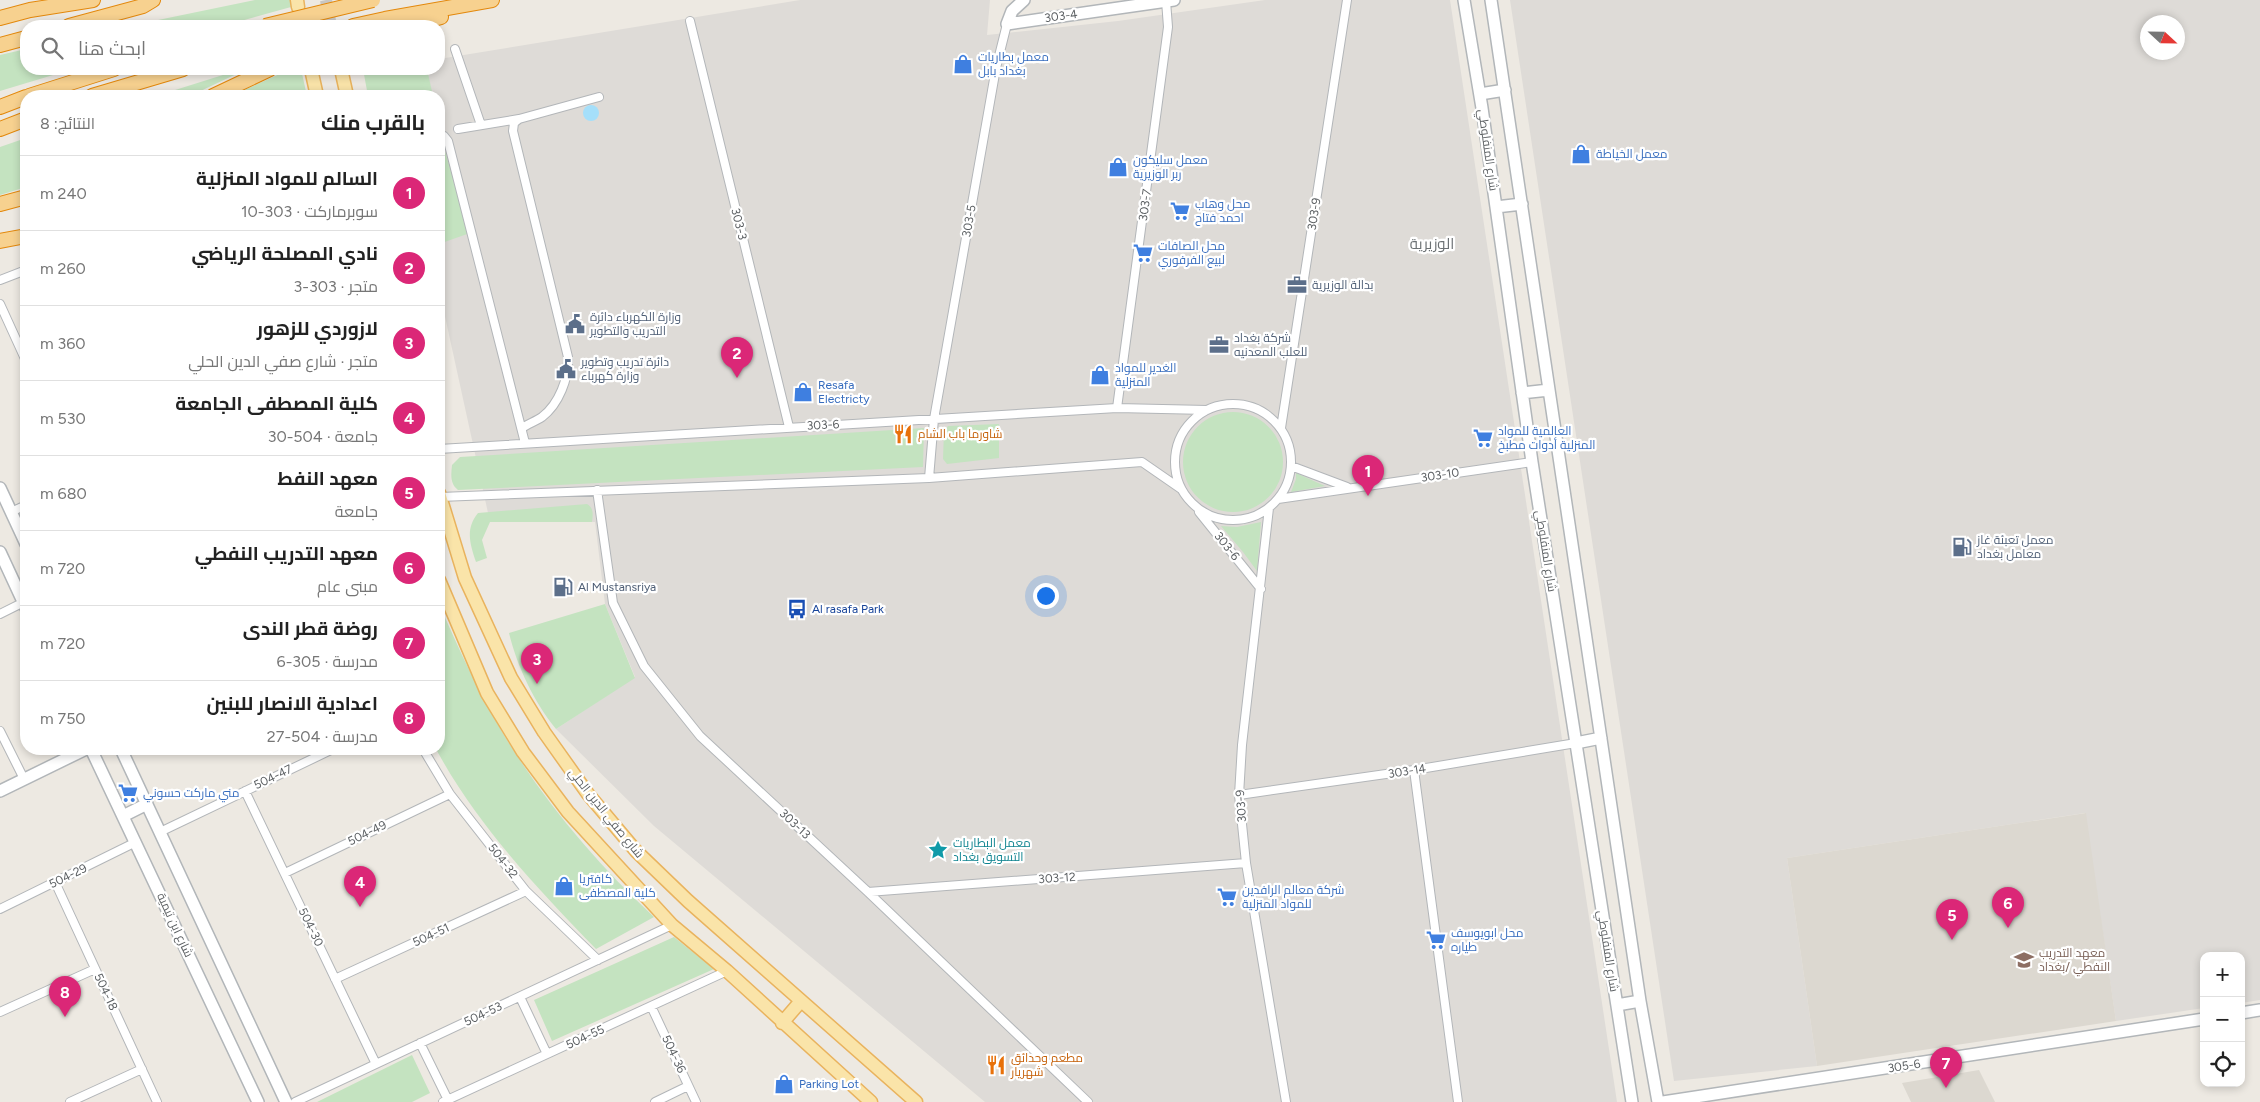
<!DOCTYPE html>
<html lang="ar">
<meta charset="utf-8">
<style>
:root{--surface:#fff;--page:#f6f6f6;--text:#222;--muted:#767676;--line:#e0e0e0;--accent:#db2777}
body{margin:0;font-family:Figtree,Cairo,sans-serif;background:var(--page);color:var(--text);direction:rtl}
.controls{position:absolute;right:15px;bottom:15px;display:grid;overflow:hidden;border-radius:10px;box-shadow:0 2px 8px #0003}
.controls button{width:45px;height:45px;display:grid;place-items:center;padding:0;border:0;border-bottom:1px solid var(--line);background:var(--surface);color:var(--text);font:25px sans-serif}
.compass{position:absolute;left:2140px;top:15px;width:45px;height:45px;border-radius:50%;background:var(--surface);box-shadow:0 2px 8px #0003;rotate:112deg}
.you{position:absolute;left:1045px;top:595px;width:18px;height:18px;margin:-12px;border:4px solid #fff;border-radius:50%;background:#1a73e8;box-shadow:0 0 0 8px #1a73e833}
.badge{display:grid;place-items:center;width:32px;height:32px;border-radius:50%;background:var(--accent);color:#fff;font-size:16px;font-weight:700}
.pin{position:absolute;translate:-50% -41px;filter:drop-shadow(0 1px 2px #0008)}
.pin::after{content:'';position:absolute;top:26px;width:18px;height:15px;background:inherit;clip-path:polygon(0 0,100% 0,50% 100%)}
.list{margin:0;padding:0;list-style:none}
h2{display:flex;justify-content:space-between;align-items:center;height:65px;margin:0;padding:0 20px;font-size:21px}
h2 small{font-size:16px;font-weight:400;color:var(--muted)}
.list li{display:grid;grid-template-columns:32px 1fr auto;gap:15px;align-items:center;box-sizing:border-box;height:75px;padding:0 20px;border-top:1px solid var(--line)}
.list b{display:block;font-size:19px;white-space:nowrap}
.list p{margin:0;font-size:16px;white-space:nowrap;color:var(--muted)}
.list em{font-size:16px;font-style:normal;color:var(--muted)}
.icon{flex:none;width:28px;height:28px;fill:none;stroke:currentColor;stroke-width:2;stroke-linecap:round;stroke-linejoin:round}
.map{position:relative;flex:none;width:2260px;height:1102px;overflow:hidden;direction:ltr}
.search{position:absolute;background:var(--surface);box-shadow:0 2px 8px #0003;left:20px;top:20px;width:425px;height:55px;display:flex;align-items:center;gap:12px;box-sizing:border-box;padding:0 18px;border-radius:20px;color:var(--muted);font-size:19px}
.panel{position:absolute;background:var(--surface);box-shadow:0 2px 8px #0003;left:20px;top:90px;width:425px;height:665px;border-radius:20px;direction:rtl}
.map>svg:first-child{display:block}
.industrial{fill:#dedbd7;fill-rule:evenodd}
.education{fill:#dcd8d0}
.green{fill:#c4e3c0}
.water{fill:#a5dffa}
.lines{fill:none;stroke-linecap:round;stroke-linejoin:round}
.primary-tunnel{stroke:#c8c6c2;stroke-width:12;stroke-dasharray:12 6;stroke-linecap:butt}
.street-casing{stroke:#b3b6b9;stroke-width:10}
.secondary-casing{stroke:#b2b6b9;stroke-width:14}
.primary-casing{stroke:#e9b35e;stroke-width:15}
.highway-casing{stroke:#e3880c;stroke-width:16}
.street{stroke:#fff;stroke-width:8}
.secondary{stroke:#fff;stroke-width:11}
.primary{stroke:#fae4a9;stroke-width:12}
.highway{stroke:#f7d18f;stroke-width:14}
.highway-bridge-casing{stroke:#e3880c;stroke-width:16;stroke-linecap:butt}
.highway-bridge{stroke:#f7d18f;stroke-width:14}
.labels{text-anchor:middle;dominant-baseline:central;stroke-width:4.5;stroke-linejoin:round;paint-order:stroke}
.street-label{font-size:12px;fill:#5b5f62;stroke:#fff}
.shop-label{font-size:12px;fill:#366cbe;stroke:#fff;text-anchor:start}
.service-label{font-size:12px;fill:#4e5e75;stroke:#fff;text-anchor:start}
.food-label{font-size:12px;fill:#c56008;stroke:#fff;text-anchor:start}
.transit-label{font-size:12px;fill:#164399;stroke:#fff;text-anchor:start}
.culture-label{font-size:12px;fill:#0d838f;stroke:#fff;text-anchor:start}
.education-label{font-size:12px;fill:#785e54;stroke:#fff;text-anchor:start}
.quarter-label{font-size:15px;fill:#6c7174;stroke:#fff}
</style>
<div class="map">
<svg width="2260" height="1102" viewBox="0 0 2260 1102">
<rect width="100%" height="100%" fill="#ede9e2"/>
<!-- industrial -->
<path class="industrial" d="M 800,0 L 990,0 L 987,35 L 1118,21 L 1265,0 L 1450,0 L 1617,1102 L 985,1102 L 654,826 L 556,729 L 635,677 L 605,604 L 595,522 L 490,522 L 439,289 L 439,96 L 397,96 L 391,69 L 439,69 L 439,59 Z
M 1510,0 L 2260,0 L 2260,1000 L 2241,1003 L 2241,956 L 2204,956 L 2204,1008 L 2116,1021 L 2085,813 L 1787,858 L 1817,1066 L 1674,1081 ZM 2148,22 L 2178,22 L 2178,52 L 2148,52 Z"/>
<!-- education -->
<path class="education" d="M 2086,813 L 2116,1021 L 1817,1066 L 1787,858 Z
M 1979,1070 L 1995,1102 L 1911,1102 L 1902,1083 Z"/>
<!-- green -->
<path class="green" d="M 255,0 L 290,0 L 291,7 L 223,26 L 129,26 Z
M 26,49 L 26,69 L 73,69 L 0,91 L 0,55 Z
M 242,69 L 247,69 L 190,96 L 156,96 Z
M 296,69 L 301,69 L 307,96 L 231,96 L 284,72 Z
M 363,69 L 427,69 L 433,96 L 368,96 Z
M 26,138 L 26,187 L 0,195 L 0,147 Z
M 442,142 L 470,233 L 439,244 L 439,143 Z
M1183 462a50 50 0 1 1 100 0a50 50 0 1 1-100 0Z
M 999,424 L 999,458 L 947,464 L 943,459 L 944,431 L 948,426 Z
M 924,428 L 923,467 L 458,490 C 450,484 451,475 452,465 L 460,457 Z
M 1296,473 L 1325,486 L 1291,492 L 1296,479 Z
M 587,504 C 594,508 593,515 592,522 L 490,522 L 482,540 L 487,558 L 476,562 C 470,544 465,529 478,513 Z
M 1261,522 L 1257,571 L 1243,552 L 1221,526 L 1237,527 Z
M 439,604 C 458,647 477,689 501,730 C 542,799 595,862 654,917 L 596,949 C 537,888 477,825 436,749 L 439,749 Z
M 605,604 L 635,678 L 556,729 C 534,702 517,666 509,633 Z
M 674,937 L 714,969 L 552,1041 L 534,1000 Z
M 412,1055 L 430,1093 L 412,1102 L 317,1102 Z"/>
<!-- water -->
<path class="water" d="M583 113a8 8 0 1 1 16 0a8 8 0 1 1-16 0Z"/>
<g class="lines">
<!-- primary-tunnel -->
<path class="primary-tunnel" d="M 326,0 L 331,26"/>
<defs>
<path id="street" d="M 690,21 L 789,427
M 455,49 L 481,125
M 458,129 L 519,119
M 439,135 L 444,136 L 448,141 L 525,443
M 0,280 L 26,270
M 0,304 L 26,361
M1175 462a58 58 0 1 1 116 0a58 58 0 1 1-116 0Z
M 1117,408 L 1168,27 L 1166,1
M 522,428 C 528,424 536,421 542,417 C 559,404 569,378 568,357 L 513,131 L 514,123 L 519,119 L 599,97
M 1281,428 L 1347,0
M 439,449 L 1117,408 L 1207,410
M 1291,466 L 1347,487
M 929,478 L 934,419 L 996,68 L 1007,24
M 597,490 L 613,603 L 644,666 L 700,736 L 868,892 L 1088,1102
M 440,497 L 929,478 L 1142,462 L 1181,489
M 1278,499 L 1532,462
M 1269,508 L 1242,745 L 1239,795 L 1246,863 L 1286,1102
M 11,512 L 26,505
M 1199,512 L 1261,589
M 0,614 L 24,602
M 0,731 L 24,779
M 423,749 L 450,794 L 526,891 L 598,960
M 1414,770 L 1458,1102
M 245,791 L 376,1064
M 1239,795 L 1414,770 L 1576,743
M 160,832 L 333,749
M 285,873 L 450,794
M 55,882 L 157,1102
M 868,892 L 1246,863
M 0,909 L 136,842
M 335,979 L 526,891
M 520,997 L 547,1054
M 651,1006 L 696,1102
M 0,1012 L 95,969
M 420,1043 L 448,1100
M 70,1102 L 142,1069
M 295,1102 L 672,925
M 443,1102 L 727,971
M 655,1102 L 688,1086"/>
<path id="secondary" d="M 1024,0 L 1012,11 L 1007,24 L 1174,0
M 1464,0 L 1482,108 L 1532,462 L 1632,1102
M 1491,0 L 1640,1001 L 1658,1102
M 1480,94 L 1505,90
M 1496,207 L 1522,204
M 1522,393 L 1549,390
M 0,488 L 26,544
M 0,552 L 26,608
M 1576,743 L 1601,738
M 91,749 L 258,1102
M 121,749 L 286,1102
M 0,791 L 86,749
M 123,816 L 147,804
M 1617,1005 L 1640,1001
M 2241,1013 L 2260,1010
M 1663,1102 L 2204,1019"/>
<path id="primary" d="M 297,0 L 298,7
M 311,69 L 317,96
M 341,69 L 347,96
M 439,493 L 465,578 L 511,678 L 544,732 L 588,794 L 636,851 L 688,901 L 916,1102
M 439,580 L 487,693 L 523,752 L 568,812 L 672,925 L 727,971 L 871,1102
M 782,1023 L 801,1001"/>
<path id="highway" d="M 0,18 L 30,10 L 93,0
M 69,26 L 143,6 L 153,0
M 353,26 L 385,19 L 492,0
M 408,26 L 441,17
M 0,45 L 26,38
M 29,96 L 114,69
M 92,96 L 183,69
M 213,96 L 270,69
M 0,107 L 26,97
M 0,129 L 26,119
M 0,204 L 26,197
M 0,241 L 26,236"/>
</defs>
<!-- street casing -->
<use href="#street" class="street-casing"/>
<!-- secondary casing -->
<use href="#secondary" class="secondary-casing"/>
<!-- primary casing -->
<use href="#primary" class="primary-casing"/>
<!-- highway casing -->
<use href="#highway" class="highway-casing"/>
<!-- street -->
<use href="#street" class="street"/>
<!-- secondary -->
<use href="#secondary" class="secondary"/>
<!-- primary -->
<use href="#primary" class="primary"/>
<!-- highway -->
<use href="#highway" class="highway"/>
<defs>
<path id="highway-bridge" d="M 265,26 L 373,0"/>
</defs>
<!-- highway-bridge casing -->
<use href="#highway-bridge" class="highway-bridge-casing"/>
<!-- highway-bridge -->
<use href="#highway-bridge" class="highway-bridge"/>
</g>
<!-- icons -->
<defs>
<symbol id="shop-bare" viewBox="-9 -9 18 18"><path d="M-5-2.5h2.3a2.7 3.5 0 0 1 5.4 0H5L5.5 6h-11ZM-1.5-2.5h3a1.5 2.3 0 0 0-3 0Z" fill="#3f7fe0" stroke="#fff" stroke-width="2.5" paint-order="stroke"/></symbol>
<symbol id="supermarket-bare" viewBox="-9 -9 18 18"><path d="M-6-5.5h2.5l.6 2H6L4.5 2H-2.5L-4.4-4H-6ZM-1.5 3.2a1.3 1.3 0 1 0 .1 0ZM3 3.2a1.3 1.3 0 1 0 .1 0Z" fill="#3f7fe0" stroke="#fff" stroke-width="2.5" paint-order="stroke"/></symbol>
<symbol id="office-bare" viewBox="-9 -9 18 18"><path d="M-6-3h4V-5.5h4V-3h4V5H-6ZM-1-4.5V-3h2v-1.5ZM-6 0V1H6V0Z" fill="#5c6f8a" stroke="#fff" stroke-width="2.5" paint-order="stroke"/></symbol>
<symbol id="civic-bare" viewBox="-9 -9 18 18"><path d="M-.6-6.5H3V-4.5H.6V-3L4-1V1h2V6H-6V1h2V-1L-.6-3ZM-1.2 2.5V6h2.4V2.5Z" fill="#5c6f8a" stroke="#fff" stroke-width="2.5" paint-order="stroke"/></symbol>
<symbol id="restaurant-bare" viewBox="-9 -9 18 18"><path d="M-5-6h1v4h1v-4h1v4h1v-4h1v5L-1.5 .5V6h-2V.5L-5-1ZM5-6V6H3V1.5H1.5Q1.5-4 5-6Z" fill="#e8710a" stroke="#fff" stroke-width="2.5" paint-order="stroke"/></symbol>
<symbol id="fuel-bare" viewBox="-9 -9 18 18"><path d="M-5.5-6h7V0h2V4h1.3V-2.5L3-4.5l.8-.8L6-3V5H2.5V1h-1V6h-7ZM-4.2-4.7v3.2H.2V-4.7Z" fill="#5c6f8a" stroke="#fff" stroke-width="2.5" paint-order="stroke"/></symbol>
<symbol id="bus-bare" viewBox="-9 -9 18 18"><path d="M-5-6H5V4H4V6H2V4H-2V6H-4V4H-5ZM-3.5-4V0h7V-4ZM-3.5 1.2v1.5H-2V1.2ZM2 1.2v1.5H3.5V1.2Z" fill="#1a4fb4" stroke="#fff" stroke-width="2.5" paint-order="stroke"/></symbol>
<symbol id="sight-bare" viewBox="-9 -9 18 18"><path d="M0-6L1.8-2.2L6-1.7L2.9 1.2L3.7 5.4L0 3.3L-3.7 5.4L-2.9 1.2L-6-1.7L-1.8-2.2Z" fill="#0f9aa8" stroke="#fff" stroke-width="2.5" paint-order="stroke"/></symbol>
<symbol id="university-bare" viewBox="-9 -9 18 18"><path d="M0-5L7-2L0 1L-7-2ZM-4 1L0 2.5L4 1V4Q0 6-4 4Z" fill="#8d6e63" stroke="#fff" stroke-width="2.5" paint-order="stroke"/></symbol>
</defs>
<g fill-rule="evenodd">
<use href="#shop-bare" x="949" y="50" width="28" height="28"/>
<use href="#shop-bare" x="1567" y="140" width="28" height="28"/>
<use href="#shop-bare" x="1104" y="153" width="28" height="28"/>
<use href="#supermarket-bare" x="1166" y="197" width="28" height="28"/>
<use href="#supermarket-bare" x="1129" y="239" width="28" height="28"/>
<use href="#office-bare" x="1283" y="271" width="28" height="28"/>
<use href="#civic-bare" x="561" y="310" width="28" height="28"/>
<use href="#office-bare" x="1205" y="331" width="28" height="28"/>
<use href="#civic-bare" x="552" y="355" width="28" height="28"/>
<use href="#shop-bare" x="1086" y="361" width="28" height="28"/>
<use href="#shop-bare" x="789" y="378" width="28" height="28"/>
<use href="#restaurant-bare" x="889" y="420" width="28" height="28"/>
<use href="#supermarket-bare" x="1469" y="424" width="28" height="28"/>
<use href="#fuel-bare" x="1948" y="533" width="28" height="28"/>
<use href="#fuel-bare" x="549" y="573" width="28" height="28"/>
<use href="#bus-bare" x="783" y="595" width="28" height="28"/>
<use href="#supermarket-bare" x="114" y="779" width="28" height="28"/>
<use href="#sight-bare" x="924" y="836" width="28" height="28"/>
<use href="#shop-bare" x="550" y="872" width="28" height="28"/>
<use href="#supermarket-bare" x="1213" y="883" width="28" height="28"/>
<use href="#supermarket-bare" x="1422" y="926" width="28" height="28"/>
<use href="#university-bare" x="2010" y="946" width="28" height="28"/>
<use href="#restaurant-bare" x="982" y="1051" width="28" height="28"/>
<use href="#shop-bare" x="770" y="1070" width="28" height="28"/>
</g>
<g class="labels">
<!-- street labels -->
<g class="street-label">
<text transform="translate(1061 16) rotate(-8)">303-4</text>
<text transform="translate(1488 150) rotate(82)">شارع المنفلوطي</text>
<text transform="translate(1145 205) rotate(-82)">303-7</text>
<text transform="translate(1314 214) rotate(-81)">303-9</text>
<text transform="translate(969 221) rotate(-80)">303-5</text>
<text transform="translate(739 224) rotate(76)">303-3</text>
<text transform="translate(823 425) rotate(-3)">303-6</text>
<text transform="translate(1440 475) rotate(-8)">303-10</text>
<text transform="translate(1227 546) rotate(51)">303-6</text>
<text transform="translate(1546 551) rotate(81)">شارع المنفلوطي</text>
<text transform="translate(1407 771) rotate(-9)">303-14</text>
<text transform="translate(273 777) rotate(-26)">504-47</text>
<text transform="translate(1241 806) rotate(-94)">303-9</text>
<text transform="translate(606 813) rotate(51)">شارع صفي الدين الحلي</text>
<text transform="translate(795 824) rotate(43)">303-13</text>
<text transform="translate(367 833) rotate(-26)">504-49</text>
<text transform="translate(503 861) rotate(52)">504-32</text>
<text transform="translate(68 876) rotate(-26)">504-29</text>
<text transform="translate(1057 878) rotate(-4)">303-12</text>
<text transform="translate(175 925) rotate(65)">شارع ابن تيمية</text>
<text transform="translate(311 927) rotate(64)">504-30</text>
<text transform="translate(431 935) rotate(-25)">504-51</text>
<text transform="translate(1608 951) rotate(81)">شارع المنفلوطي</text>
<text transform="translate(106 992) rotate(65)">504-18</text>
<text transform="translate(483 1014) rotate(-25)">504-53</text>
<text transform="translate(585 1037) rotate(-25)">504-55</text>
<text transform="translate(674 1054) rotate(65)">504-36</text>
<text transform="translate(1904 1066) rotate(-9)">305-6</text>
</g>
<!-- shop labels -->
<g class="shop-label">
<text x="978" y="57">معمل بطاريات<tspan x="978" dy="14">بغداد بابل</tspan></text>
<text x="1596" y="154">معمل الخياطة</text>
<text x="1133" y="160">معمل سليكون<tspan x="1133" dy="14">ربر الوزيرية</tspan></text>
<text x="1195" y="204">محل وهاب<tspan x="1195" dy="14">احمد فتاح</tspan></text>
<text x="1158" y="246">محل الصافات<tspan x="1158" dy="14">لبيع الفرفوري</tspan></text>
<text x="1115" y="368">الغدير للمواد<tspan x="1115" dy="14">المنزلية</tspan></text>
<text x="818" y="385">Resafa<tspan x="818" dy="14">Electricty</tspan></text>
<text x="1498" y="431">العالمية للمواد<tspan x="1498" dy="14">المنزلية أدوات مطبخ</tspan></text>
<text x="143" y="793">مني ماركت حسوني</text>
<text x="579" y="879">كافتريا<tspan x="579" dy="14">كلية المصطفى</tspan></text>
<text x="1242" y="890">شركة معالم الرافدين<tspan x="1242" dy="14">للمواد المنزلية</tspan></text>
<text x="1451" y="933">محل ابويوسف<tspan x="1451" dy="14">طياره</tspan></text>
<text x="799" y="1084">Parking Lot</text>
</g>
<!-- service labels -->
<g class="service-label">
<text x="1312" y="285">بدالة الوزيرية</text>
<text x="590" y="317">وزارة الكهرباء دائرة<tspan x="590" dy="14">التدريب والتطوير</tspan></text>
<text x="1234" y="338">شركة بغداد<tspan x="1234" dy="14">للعلب المعدنيه</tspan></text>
<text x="581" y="362">دائرة تدريب وتطوير<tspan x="581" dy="14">وزارة كهرباء</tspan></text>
<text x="1977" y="540">معمل تعبئة غاز<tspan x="1977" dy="14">معامل بغداد</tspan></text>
<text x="578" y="587">Al Mustansriya</text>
</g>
<!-- food labels -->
<g class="food-label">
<text x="918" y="434">شاورما باب الشام</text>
<text x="1011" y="1058">مطعم وحدائق<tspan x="1011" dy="14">شهريار</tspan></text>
</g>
<!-- transit labels -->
<g class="transit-label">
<text x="812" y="609">Al rasafa Park</text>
</g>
<!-- culture labels -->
<g class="culture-label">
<text x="953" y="843">معمل البطاريات<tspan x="953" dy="14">التسويق بغداد</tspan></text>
</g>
<!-- education labels -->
<g class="education-label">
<text x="2039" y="953">معهد التدريب<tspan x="2039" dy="14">النفطي /بغداد</tspan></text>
</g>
<!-- quarter labels -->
<g class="quarter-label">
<text x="1432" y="244">الوزيرية</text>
</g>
</g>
</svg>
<div class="controls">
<button>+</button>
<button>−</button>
<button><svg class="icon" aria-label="locate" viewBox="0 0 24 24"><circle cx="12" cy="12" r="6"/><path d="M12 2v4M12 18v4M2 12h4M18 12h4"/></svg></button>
</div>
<svg class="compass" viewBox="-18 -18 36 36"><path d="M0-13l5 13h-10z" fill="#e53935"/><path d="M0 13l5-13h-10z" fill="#767676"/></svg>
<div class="you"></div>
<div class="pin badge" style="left:1368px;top:496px">1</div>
<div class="pin badge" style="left:737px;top:378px">2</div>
<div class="pin badge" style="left:537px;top:684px">3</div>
<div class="pin badge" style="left:360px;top:907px">4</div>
<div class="pin badge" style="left:1952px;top:940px">5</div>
<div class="pin badge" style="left:2008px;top:928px">6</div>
<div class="pin badge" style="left:1946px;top:1088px">7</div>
<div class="pin badge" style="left:65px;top:1017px">8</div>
<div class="search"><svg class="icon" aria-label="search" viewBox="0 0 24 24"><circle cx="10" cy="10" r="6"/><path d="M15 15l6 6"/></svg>ابحث هنا</div>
<section class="panel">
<h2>بالقرب منك<small>النتائج: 8</small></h2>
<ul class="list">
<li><span class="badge">1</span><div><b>السالم للمواد المنزلية</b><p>سوبرماركت · 303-10</p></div><em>240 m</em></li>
<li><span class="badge">2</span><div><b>نادي المصلحة الرياضي</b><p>متجر · 303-3</p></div><em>260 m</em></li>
<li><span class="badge">3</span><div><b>لازوردي للزهور</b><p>متجر · شارع صفي الدين الحلي</p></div><em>360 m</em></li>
<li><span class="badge">4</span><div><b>كلية المصطفى الجامعة</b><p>جامعة · 504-30</p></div><em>530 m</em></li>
<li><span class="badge">5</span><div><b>معهد النفط</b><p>جامعة</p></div><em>680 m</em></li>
<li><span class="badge">6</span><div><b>معهد التدريب النفطي</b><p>مبنى عام</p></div><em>720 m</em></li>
<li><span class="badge">7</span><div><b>روضة قطر الندى</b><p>مدرسة · 305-6</p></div><em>720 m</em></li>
<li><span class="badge">8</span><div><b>اعدادية الانصار للبنين</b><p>مدرسة · 504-27</p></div><em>750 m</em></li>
</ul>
</section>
</div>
